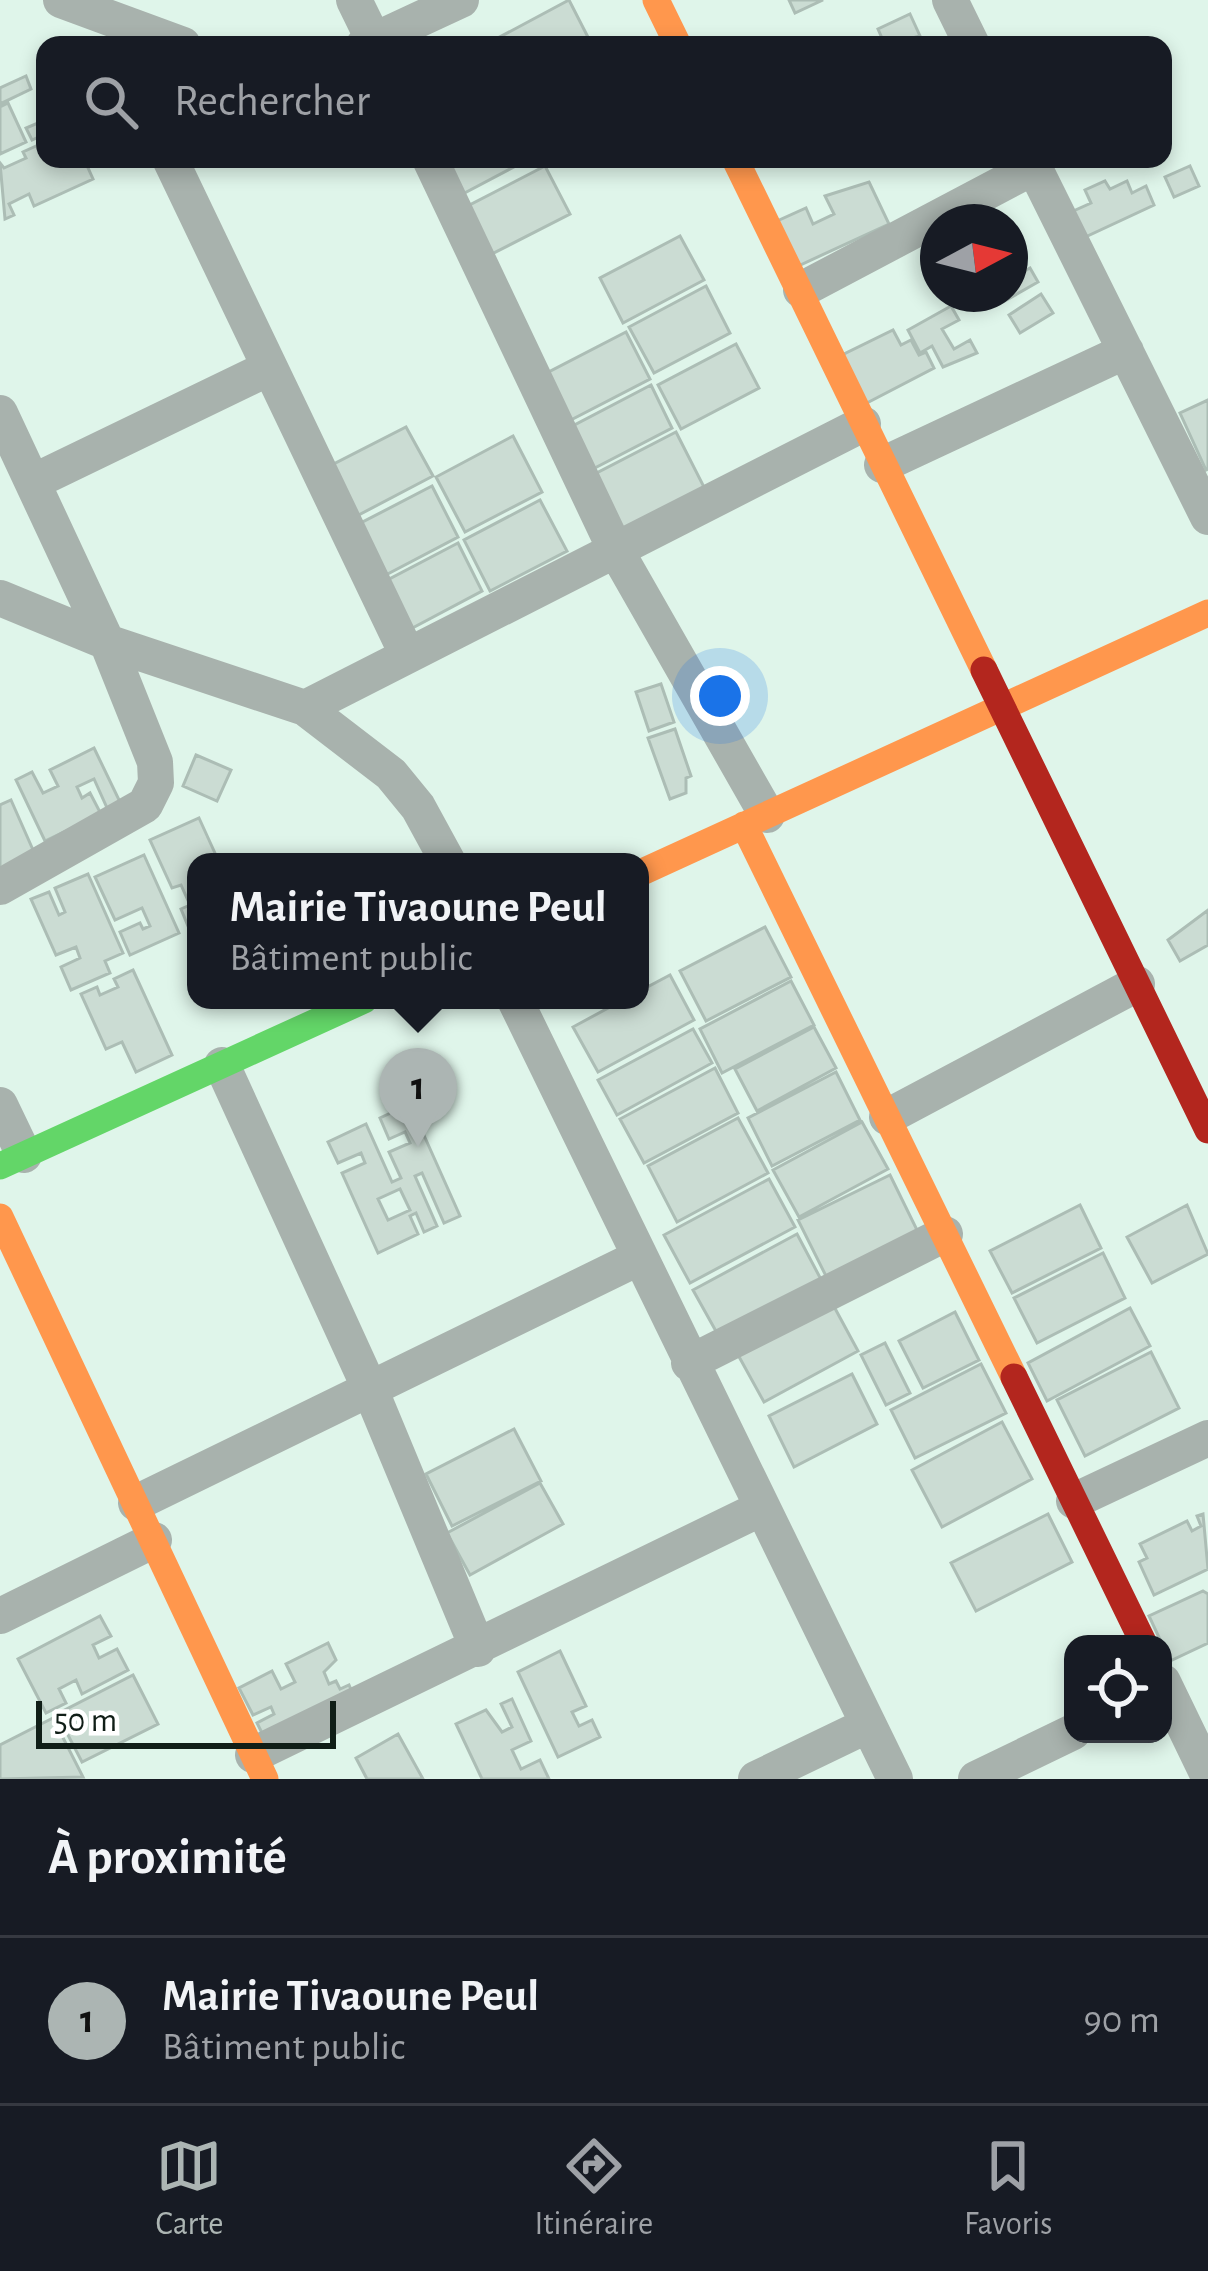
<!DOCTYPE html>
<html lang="fr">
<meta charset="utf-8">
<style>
:root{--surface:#171b24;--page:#20242c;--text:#f1f3f6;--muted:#9ea1a6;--line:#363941;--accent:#acb5b3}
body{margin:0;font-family:"Alegreya Sans",sans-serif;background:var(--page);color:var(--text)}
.controls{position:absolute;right:36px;bottom:36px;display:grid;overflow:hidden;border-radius:24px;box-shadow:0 6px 18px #0003}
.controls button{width:108px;height:108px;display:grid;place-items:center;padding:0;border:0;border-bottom:3px solid var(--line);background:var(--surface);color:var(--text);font:60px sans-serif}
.compass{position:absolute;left:920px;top:204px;width:108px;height:108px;border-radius:50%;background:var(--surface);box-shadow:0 6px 18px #0003;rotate:83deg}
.scale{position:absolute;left:36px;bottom:30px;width:300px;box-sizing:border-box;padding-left:12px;border:6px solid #101e17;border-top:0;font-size:33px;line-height:42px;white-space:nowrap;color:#101e17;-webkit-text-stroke:9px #fff;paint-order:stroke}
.you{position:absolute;left:720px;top:696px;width:42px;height:42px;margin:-30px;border:9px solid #fff;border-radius:50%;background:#1a73e8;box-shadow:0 0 0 18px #1a73e833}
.badge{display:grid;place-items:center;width:78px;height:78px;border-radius:50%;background:var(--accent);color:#111;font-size:39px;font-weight:700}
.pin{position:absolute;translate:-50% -99px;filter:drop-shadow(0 3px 6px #0008)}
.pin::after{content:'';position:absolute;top:63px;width:42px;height:36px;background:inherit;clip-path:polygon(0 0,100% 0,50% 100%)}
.popup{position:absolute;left:187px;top:853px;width:462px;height:156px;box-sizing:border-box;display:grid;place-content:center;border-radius:24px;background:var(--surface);filter:drop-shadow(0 3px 9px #0005);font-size:39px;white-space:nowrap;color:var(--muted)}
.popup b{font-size:45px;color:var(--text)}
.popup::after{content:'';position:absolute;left:50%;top:100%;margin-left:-24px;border:24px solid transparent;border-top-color:var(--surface)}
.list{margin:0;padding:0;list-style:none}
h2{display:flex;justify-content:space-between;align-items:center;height:156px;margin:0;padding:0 48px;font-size:51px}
h2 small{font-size:39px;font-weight:400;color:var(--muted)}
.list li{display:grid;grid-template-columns:78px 1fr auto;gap:36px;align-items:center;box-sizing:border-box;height:168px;padding:0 48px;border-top:3px solid var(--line)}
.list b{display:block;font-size:45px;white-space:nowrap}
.list p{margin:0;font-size:39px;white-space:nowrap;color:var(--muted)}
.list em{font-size:39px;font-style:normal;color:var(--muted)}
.icon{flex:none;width:66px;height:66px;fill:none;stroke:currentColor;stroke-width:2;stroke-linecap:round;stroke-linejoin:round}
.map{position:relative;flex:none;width:1208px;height:1779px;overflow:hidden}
.search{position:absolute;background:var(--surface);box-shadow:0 6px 18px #0003;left:36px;right:36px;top:36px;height:132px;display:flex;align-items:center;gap:30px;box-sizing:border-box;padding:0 42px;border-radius:24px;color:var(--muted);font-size:45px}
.sheet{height:324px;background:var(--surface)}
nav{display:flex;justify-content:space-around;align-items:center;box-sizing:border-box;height:168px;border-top:3px solid var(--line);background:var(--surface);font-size:33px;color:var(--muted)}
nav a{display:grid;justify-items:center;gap:6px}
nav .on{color:var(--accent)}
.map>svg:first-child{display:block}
.building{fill:#cbdcd3;stroke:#acbdb5;stroke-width:3;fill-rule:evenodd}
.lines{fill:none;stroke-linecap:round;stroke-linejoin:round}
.street{stroke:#a8b2ad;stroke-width:36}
.fast{stroke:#63d668;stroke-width:27}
.slow{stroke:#ff974d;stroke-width:27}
.jam{stroke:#b3261e;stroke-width:27}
</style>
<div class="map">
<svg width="1208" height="1779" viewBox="0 0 1208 1779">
<rect width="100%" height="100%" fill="#dff5ea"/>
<!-- building -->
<path class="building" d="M 569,0 L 592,45 L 499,45 L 496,39 Z
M 789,0 L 823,0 L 795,13 Z
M 910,14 L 920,36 L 885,45 L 878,29 Z
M 26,76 L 31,89 L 0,104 L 0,88 Z
M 8,103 L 26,142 L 0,154 L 0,107 Z
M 45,120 L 45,134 L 32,140 L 26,128 Z
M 45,142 L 45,159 L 84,159 L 93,179 L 34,206 L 29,194 L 9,204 L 14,215 L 5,219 L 0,163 L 4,168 L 26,158 L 23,152 Z
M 437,159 L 529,159 L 457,197 Z
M 545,166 L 570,214 L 484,258 L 460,210 Z
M 1190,166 L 1199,186 L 1174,197 L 1165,177 Z
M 1105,181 L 1110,189 L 1127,181 L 1132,193 L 1146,186 L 1154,205 L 1081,239 L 1069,213 L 1091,203 L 1085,190 Z
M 869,182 L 889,224 L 796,267 L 775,222 L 806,208 L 813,224 L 834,214 L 825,196 Z
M 680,236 L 704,280 L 623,323 L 600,278 Z
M 1030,268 L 1038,282 L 1003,302 L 999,294 L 1010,294 L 1010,279 Z
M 706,286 L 730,333 L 654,373 L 629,327 Z
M 1041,294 L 1053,313 L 1020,333 L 1009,315 Z
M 951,306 L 959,320 L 942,329 L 954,349 L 970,340 L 977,353 L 943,367 L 932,346 L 920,353 L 908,330 Z
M 893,330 L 901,345 L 911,340 L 919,355 L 926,352 L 934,368 L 863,405 L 840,356 Z
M 626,332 L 650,379 L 565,423 L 541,376 Z
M 736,344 L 759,388 L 681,429 L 658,385 Z
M 651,385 L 672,428 L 587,472 L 565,430 Z
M 1208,400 L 1208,469 L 1206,470 L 1180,413 Z
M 406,427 L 433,476 L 351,519 L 324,469 Z
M 676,432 L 705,489 L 618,533 L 589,477 Z
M 513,436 L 542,492 L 465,532 L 436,477 Z
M 432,486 L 458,537 L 380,578 L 353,527 Z
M 540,500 L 567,551 L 490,591 L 464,540 Z
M 458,543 L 482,591 L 403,633 L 378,585 Z
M 661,684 L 674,722 L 649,731 L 636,692 Z
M 675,729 L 691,776 L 686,778 L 686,793 L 670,799 L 648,738 Z
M 94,748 L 121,804 L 108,810 L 94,779 L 77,787 L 82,798 L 90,793 L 101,814 L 45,841 L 16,780 L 32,772 L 43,793 L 58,786 L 50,770 Z
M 196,755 L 231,770 L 217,801 L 183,786 Z
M 11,800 L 37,859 L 0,877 L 0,805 Z
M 199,818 L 219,862 L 196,862 L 196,928 L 190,931 L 181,909 L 190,905 L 181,885 L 172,888 L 150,840 Z
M 144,855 L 179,933 L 130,955 L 120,932 L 140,923 L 143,929 L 150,926 L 142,908 L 115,920 L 95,877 Z
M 88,874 L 123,953 L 105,961 L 110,973 L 71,990 L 61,967 L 80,958 L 76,947 L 56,955 L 31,899 L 49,892 L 59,915 L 65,912 L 55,888 Z
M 1208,910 L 1208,945 L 1180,961 L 1168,940 Z
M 765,927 L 791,977 L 706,1021 L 680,971 Z
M 133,970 L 172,1055 L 136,1072 L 122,1042 L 106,1049 L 81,994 L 97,987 L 100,995 L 118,987 L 114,979 Z
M 670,975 L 694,1020 L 598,1072 L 573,1027 L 623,1000 L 640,1000 L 640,991 Z
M 791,981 L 814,1025 L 722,1073 L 700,1029 Z
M 814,1027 L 836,1068 L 757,1111 L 735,1069 Z
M 693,1029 L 712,1063 L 617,1115 L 598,1080 Z
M 715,1068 L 738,1113 L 644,1163 L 620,1119 Z
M 836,1072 L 860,1120 L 772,1166 L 748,1118 Z
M 410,1104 L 460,1216 L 444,1223 L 422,1173 L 415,1176 L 437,1226 L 424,1232 L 416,1213 L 410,1216 L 418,1234 L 378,1253 L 342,1173 L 365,1163 L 361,1153 L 338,1163 L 328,1142 L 366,1124 L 392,1182 L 401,1178 L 389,1152 L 410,1143 L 405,1132 L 389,1139 L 380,1118 ZM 400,1189 L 410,1210 L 388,1220 L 378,1199 Z
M 738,1118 L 768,1173 L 677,1222 L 648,1166 Z
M 862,1122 L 888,1169 L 799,1217 L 773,1170 Z
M 890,1175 L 918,1232 L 827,1278 L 798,1220 Z
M 769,1179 L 795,1227 L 690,1283 L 664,1235 Z
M 1080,1205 L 1101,1248 L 1012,1293 L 990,1251 Z
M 1187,1205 L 1208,1254 L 1152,1283 L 1127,1237 Z
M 797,1234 L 825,1287 L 722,1342 L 693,1290 Z
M 1103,1253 L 1125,1298 L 1037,1343 L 1014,1298 Z
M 831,1301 L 858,1351 L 764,1402 L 737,1353 Z
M 1130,1308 L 1150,1346 L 1047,1401 L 1028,1363 Z
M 955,1312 L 979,1360 L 923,1388 L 899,1341 Z
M 885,1343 L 910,1393 L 886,1405 L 861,1355 Z
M 1151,1352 L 1179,1408 L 1085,1456 L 1057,1400 Z
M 981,1364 L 1006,1413 L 915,1458 L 891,1410 Z
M 852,1374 L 877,1424 L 794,1467 L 769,1416 Z
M 1002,1422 L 1032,1479 L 942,1527 L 912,1470 Z
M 514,1429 L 541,1481 L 452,1526 L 426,1474 Z
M 540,1483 L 563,1524 L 470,1575 L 447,1533 Z
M 1048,1514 L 1072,1562 L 976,1611 L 951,1563 Z
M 1203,1514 L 1208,1569 L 1154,1595 L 1139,1562 L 1147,1558 L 1140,1544 L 1187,1521 L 1192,1531 L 1201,1526 L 1197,1516 Z
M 1203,1591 L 1208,1594 L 1208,1643 L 1170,1661 L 1149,1616 Z
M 100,1616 L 111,1636 L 93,1645 L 99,1658 L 117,1649 L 128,1670 L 82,1694 L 76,1680 L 59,1689 L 66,1703 L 46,1713 L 18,1659 Z
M 328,1643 L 336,1660 L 324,1672 L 329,1684 L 336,1681 L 340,1689 L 349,1685 L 353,1694 L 265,1739 L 257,1723 L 274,1714 L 271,1707 L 253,1715 L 239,1688 L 272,1671 L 281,1689 L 295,1682 L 286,1664 Z
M 560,1651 L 586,1706 L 572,1712 L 579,1726 L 592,1720 L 600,1737 L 558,1757 L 518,1672 Z
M 133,1675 L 158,1724 L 82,1762 L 57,1714 Z
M 512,1699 L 531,1741 L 512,1750 L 521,1769 L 540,1760 L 549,1779 L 482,1779 L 456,1724 L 486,1710 L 502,1732 L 512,1727 L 501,1704 Z
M 53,1718 L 83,1777 L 0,1779 L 0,1745 Z
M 398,1734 L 423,1779 L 367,1779 L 356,1758 Z"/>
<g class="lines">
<!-- street -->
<path class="street" d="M 61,0 L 183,45
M 354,0 L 376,45
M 950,0 L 972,45
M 364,45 L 461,0
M 170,159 L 407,654
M 430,159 L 614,547 L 767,815
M 1030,159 L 1208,517
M 801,290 L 1034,167
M 0,413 L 107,642 L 155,762 L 156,783 L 145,805 L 0,887
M 882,465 L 1126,351
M 33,482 L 269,368
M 0,598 L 107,642 L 305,708 L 391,774 L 418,807 L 448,862
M 305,708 L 863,424
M 515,1000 L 895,1779
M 222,1065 L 370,1389 L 478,1649
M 0,1105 L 24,1155
M 887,1117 L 1137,984
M 689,1363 L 945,1234
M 1074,1501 L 1208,1438
M 136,1503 L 640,1257
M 0,1616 L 154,1540
M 1163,1682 L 1208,1775
M 253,1755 L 762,1508
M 756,1779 L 868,1725
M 976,1779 L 1073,1732"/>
<!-- fast -->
<path class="fast" d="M 0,1166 L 364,1000"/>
<!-- slow -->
<path class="slow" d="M 656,0 L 678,45
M 735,159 L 984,670
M 744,825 L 1014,1377
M 640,873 L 1208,613
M 0,1217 L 265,1779"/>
<!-- jam -->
<path class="jam" d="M 984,670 L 1208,1130
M 1014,1377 L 1144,1644"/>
</g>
</svg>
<div class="controls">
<button><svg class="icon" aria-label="locate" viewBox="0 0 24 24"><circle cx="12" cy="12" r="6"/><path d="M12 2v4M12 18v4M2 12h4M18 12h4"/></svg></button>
</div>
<svg class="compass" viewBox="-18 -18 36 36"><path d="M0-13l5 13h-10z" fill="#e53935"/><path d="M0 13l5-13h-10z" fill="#9ea1a6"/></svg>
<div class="scale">50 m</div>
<div class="you"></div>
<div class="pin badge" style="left:418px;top:1147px">1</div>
<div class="popup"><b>Mairie Tivaoune Peul</b>Bâtiment public</div>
<div class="search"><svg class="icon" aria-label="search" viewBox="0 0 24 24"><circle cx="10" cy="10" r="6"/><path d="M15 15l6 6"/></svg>Rechercher</div>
</div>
<section class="sheet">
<h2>À proximité<small></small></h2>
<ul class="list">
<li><span class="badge">1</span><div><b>Mairie Tivaoune Peul</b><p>Bâtiment public</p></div><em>90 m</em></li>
</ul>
</section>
<nav>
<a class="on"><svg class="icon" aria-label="map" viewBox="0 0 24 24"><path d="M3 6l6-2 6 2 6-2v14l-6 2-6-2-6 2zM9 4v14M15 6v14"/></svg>Carte</a>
<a><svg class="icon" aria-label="directions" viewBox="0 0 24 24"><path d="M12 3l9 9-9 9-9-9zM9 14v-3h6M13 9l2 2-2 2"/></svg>Itinéraire</a>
<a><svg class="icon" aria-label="saved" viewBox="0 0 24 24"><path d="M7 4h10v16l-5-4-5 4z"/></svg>Favoris</a>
</nav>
